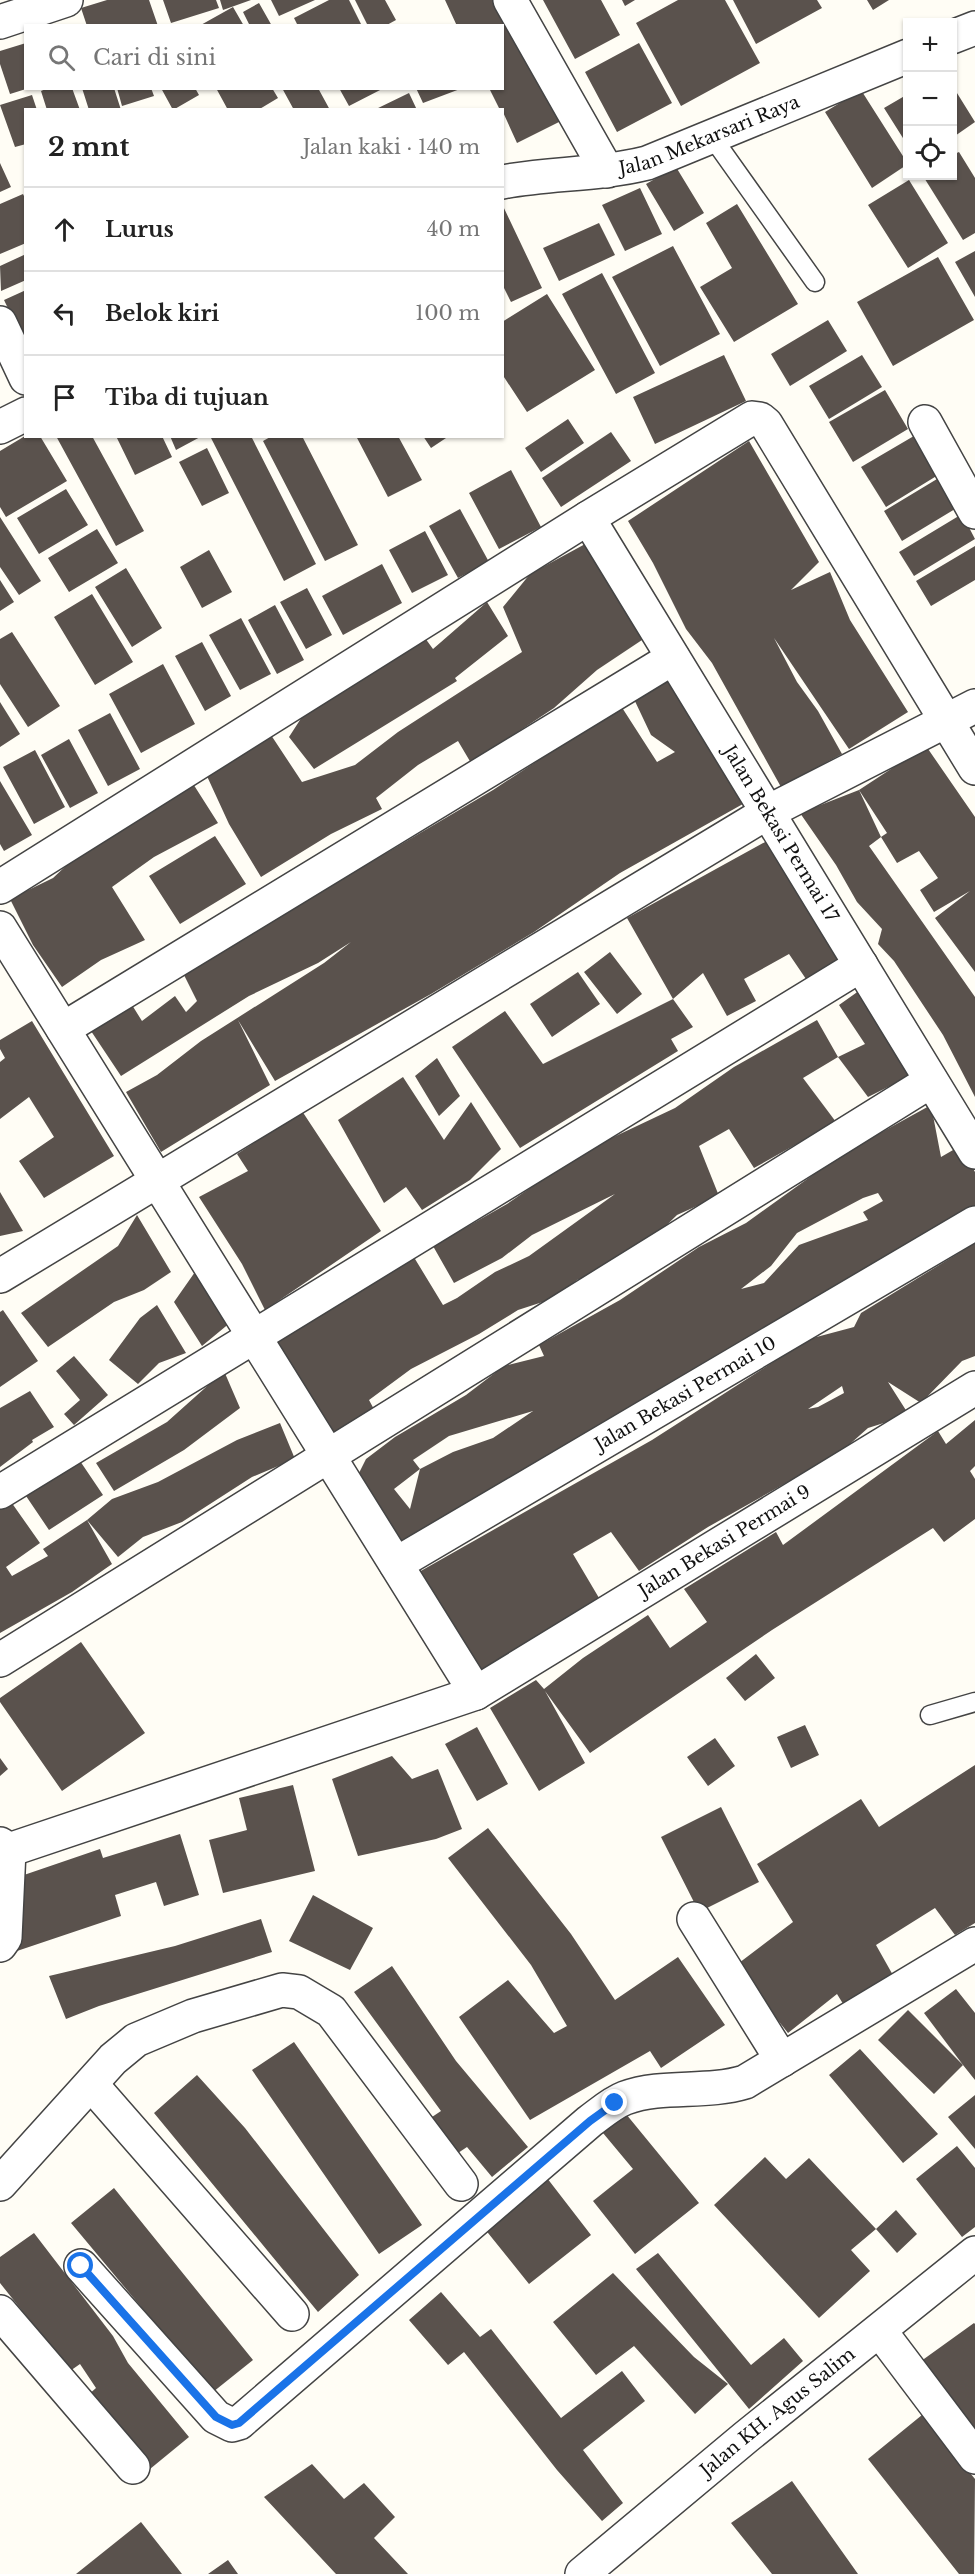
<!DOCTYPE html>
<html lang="id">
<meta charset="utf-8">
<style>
:root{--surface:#fff;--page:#f6f6f6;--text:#222;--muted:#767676;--line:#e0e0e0}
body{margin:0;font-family:"Libre Baskerville",serif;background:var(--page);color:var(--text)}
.controls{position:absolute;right:18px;top:18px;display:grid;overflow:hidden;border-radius:0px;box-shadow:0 2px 4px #0004}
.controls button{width:54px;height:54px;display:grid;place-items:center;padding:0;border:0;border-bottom:2px solid var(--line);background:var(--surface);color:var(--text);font:30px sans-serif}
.stop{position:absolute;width:18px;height:18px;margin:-14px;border:4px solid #1a73e8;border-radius:50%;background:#fff}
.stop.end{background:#1a73e8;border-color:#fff;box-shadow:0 2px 6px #0008}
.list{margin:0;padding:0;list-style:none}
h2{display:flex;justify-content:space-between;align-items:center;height:78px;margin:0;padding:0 24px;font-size:26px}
h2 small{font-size:20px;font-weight:400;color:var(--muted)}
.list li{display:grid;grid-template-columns:39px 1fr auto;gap:18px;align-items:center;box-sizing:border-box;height:84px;padding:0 24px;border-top:2px solid var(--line)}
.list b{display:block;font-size:22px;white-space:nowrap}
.list em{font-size:20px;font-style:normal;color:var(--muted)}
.icon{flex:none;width:33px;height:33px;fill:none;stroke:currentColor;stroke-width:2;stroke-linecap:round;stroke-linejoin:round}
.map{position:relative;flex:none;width:975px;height:2574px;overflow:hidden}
.search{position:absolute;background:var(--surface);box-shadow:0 2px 4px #0004;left:24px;top:24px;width:480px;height:66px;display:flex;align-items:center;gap:15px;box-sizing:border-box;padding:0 21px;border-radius:0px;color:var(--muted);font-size:22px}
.panel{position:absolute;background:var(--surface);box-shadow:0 2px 4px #0004;left:24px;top:108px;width:480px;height:330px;border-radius:0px}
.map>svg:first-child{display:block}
.building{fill:#5a524d;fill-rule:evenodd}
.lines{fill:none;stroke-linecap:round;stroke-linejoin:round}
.service-casing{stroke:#444;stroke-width:21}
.minor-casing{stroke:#444;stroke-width:36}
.tertiary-casing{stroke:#444;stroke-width:36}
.service{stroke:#fff;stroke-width:18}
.minor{stroke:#fff;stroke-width:33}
.tertiary{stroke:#fff;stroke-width:33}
.route{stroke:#1a73e8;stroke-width:8}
.labels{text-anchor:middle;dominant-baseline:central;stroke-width:6;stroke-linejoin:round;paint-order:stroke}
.street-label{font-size:18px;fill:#111;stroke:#fff}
</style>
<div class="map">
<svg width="975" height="2574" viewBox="0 0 975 2574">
<rect width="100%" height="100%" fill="#fffdf5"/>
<!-- building -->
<path class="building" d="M 107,0 L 149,0 L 158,26 L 87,26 L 81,8 Z
M 163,0 L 216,0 L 219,8 L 171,23 Z
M 220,0 L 251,0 L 223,10 Z
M 271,0 L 315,0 L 279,16 Z
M 329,0 L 349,0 L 362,26 L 298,26 L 294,18 Z
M 355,0 L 385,0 L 396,20 L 385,26 L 368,26 Z
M 445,0 L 505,0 L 565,119 L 517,143 L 502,110 L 500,110 L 489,88 L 502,88 L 502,26 L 457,26 Z
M 543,0 L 601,0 L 620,35 L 575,59 Z
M 622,0 L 635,0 L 625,6 Z
M 678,0 L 725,0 L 760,63 L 681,106 L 636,23 Z
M 733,0 L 817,0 L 822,8 L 756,44 Z
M 867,0 L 889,0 L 873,10 Z
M 259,3 L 272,26 L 250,26 L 243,12 Z
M 233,7 L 244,26 L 199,26 Z
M 26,43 L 26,89 L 10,94 L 0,64 L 0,51 Z
M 639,43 L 672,103 L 617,132 L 585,72 Z
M 952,85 L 975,122 L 952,138 Z
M 48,88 L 72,88 L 80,110 L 47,110 L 41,91 Z
M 82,88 L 114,88 L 121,110 L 89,110 Z
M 117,88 L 151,88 L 154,96 L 122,106 Z
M 161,88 L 195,88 L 199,95 L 173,110 Z
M 216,88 L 272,88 L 278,98 L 258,110 L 228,110 Z
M 282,88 L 318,88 L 330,110 L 294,110 Z
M 339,88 L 384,88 L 349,106 Z
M 416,88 L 460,88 L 460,89 L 423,103 Z
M 861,90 L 908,164 L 872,188 L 825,112 Z
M 409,93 L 417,110 L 374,110 Z
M 908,94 L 908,146 L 884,108 Z
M 32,95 L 37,110 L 26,110 L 26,144 L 15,147 L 0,105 Z
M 959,152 L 975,178 L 975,233 L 963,240 L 923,176 L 952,176 L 952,155 Z
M 0,163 L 11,187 L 0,192 Z
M 676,167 L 704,213 L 674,231 L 646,184 Z
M 909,180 L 948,243 L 908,268 L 868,205 Z
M 640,188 L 662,234 L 625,251 L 602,205 Z
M 23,194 L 26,200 L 26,243 L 0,254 L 0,204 Z
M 502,204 L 542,288 L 511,302 L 502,284 Z
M 737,204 L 798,304 L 734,342 L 700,287 L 732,268 L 706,223 Z
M 599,223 L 615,255 L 559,281 L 543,248 Z
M 673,246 L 720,334 L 660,366 L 612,277 Z
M 975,251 L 975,297 L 955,262 Z
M 26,254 L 26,280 L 1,291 L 0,266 Z
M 938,257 L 974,320 L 893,366 L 857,302 Z
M 602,273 L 655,373 L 616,394 L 562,294 Z
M 26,290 L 26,346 L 4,300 Z
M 547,294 L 595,370 L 527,412 L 502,374 L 502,322 Z
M 828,320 L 847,351 L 790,386 L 771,354 Z
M 724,355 L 746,401 L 655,444 L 633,397 Z
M 862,355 L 882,387 L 829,419 L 809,386 Z
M 885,390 L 908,429 L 853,462 L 829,422 Z
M 568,419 L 584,443 L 541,472 L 525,448 Z
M 611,432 L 631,461 L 561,507 L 542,478 Z
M 919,433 L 943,472 L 886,507 L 861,467 Z
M 25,436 L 40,436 L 67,481 L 6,517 L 0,507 L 0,451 Z
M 56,436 L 92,436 L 144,531 L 116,546 Z
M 116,436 L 162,436 L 172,457 L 135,475 Z
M 170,436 L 202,436 L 176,450 Z
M 210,436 L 251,436 L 316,564 L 284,581 Z
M 272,436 L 302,436 L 358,545 L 325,561 L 263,441 Z
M 356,436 L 398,436 L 422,480 L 388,497 Z
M 423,436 L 449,436 L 431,448 Z
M 749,441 L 819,562 L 791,590 L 830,572 L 850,620 L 908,712 L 849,749 L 774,638 L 797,682 L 818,711 L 842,754 L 781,787 L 712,663 L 686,629 L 653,563 L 628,521 Z
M 207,448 L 229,493 L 202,506 L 179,462 Z
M 511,470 L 541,527 L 499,549 L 469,493 Z
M 942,476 L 960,506 L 902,541 L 884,511 Z
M 66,489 L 88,525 L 39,554 L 17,518 Z
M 460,509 L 489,562 L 458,578 L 429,526 Z
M 962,514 L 975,539 L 914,576 L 899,552 Z
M 0,517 L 41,581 L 19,595 L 0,567 Z
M 97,529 L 118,563 L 69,592 L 48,558 Z
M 425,531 L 448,575 L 412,593 L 389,550 Z
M 587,543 L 645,638 L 597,670 L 554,708 L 471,763 L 458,741 L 418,765 L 376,798 L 382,809 L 331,834 L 261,877 L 229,824 L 206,774 L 269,732 L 302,782 L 355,765 L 398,732 L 522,652 L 503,607 L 530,574 Z
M 975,546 L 975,580 L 931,606 L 916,581 Z
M 209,550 L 232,592 L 202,608 L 180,567 Z
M 382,564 L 402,603 L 343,635 L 322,596 Z
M 126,568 L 162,628 L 132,647 L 95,587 Z
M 0,580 L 14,602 L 0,611 Z
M 307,588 L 332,635 L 306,649 L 280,602 Z
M 92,594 L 133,662 L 95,685 L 54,617 Z
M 487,602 L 508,636 L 455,678 L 457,681 L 314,769 L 289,737 L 309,706 L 425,638 L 433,649 Z
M 275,605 L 304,660 L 277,674 L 248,620 Z
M 241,618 L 271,674 L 240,690 L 209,635 Z
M 12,632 L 60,706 L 28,727 L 0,684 L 0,639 Z
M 202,642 L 231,696 L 205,711 L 175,656 Z
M 163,664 L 195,724 L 141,753 L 109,694 Z
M 673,677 L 750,800 L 620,873 L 534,932 L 431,994 L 275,1081 L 238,1020 L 270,1085 L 161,1152 L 126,1092 L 157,1075 L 201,1041 L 324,963 L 351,942 L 318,963 L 249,996 L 121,1076 L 91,1031 L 132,1005 L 142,1021 L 175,996 L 186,1012 L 197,1001 L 183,973 L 493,790 L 621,706 L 657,762 L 675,752 L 651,735 L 633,697 Z
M 0,702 L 20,734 L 0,747 Z
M 110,713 L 140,769 L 108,786 L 78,730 Z
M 69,739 L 98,793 L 70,808 L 41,755 Z
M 926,746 L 975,817 L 975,972 L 935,918 L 970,891 L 934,912 L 920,890 L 938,878 L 919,851 L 897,863 L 881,837 L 887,833 L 859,790 Z
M 35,750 L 65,807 L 34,824 L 3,767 Z
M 190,779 L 218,823 L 154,857 L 112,887 L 145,940 L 101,960 L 62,987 L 33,945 L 10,899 L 53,878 L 84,849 Z
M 0,781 L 32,835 L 4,851 L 0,844 Z
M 859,790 L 881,837 L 869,846 L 975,997 L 975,1097 L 943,1035 L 894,961 L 878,944 L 882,929 L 857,902 L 836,865 L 800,813 Z
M 215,836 L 246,884 L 180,924 L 149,876 Z
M 776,836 L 847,957 L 806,979 L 789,954 L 744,979 L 756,1001 L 727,1016 L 703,973 L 673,999 L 627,918 Z
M 610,952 L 642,994 L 617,1014 L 584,972 Z
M 578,972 L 600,1004 L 552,1037 L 530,1004 Z
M 870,983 L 916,1073 L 868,1097 L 838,1057 L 803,1078 L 836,1122 L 754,1168 L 729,1129 L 699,1146 L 719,1196 L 677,1215 L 644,1247 L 604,1269 L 577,1280 L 555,1298 L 518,1310 L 479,1334 L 411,1369 L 369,1400 L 376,1413 L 335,1437 L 274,1338 L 412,1254 L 443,1305 L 457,1298 L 495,1272 L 529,1256 L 615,1194 L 532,1235 L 502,1258 L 454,1283 L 433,1246 L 507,1204 L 584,1151 L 675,1108 L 734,1067 L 817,1020 L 838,1057 L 865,1044 L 839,1005 Z
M 673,999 L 693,1027 L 671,1039 L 678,1051 L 520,1148 L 452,1047 L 505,1011 L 543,1064 Z
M 32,1021 L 114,1156 L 44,1198 L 19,1161 L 54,1137 L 29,1097 L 0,1119 L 0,1062 L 5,1058 L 0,1049 L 0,1040 Z
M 437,1058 L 460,1096 L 439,1116 L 415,1076 Z
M 403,1077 L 444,1140 L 471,1102 L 501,1149 L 470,1180 L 422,1210 L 406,1187 L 384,1203 L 338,1120 Z
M 931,1105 L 941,1157 L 960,1146 L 975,1172 L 975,1207 L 866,1268 L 561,1455 L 516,1474 L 406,1552 L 356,1479 L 366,1459 L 395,1437 L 466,1395 L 504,1366 L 544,1356 L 539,1345 L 620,1300 L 699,1247 L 746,1223 L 842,1154 ZM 878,1193 L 883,1201 L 863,1212 L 868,1220 L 799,1245 L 764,1283 L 741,1289 L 771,1266 L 797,1233 L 863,1198 ZM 533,1411 L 493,1438 L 453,1452 L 420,1469 L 410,1509 L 394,1489 L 420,1469 L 413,1460 L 449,1436 Z
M 302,1111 L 381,1231 L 265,1310 L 242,1264 L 199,1197 L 248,1171 L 237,1154 Z
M 0,1192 L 23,1231 L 0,1236 Z
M 137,1215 L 171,1272 L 144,1290 L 114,1302 L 48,1347 L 21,1313 L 118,1246 Z
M 975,1243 L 975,1356 L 962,1361 L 921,1403 L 888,1382 L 909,1415 L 868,1428 L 841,1452 L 708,1527 L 639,1571 L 611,1532 L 573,1554 L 602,1603 L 484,1681 L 419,1572 L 652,1440 L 809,1339 L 854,1327 L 861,1313 ZM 842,1386 L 844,1393 L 818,1407 L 808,1409 Z
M 195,1272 L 231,1322 L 202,1346 L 174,1302 Z
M 157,1305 L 186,1353 L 159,1363 L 138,1384 L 109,1360 L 140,1318 Z
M 3,1310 L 38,1361 L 0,1387 L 0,1312 Z
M 74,1356 L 108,1395 L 74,1425 L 64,1414 L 80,1400 L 56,1371 Z
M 224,1371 L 240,1408 L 184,1450 L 114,1491 L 96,1463 L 167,1422 Z
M 30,1391 L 54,1427 L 32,1440 L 33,1442 L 0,1467 L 0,1408 Z
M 975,1420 L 975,1466 L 970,1471 L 975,1479 L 975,1519 L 944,1542 L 933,1528 L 772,1630 L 590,1753 L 545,1691 L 585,1763 L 539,1791 L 490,1708 L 536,1680 L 544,1689 L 583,1658 L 648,1615 L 670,1648 L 707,1622 L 684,1589 L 776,1532 L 783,1545 L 938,1431 L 946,1444 Z
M 280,1423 L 295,1459 L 252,1477 L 182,1522 L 143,1537 L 118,1557 L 87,1520 L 112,1564 L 72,1592 L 0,1633 L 0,1506 L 9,1499 L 40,1543 L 6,1567 L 12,1576 L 48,1556 L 43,1549 L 87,1520 L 112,1499 L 158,1482 L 237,1440 Z
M 78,1458 L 103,1495 L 49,1530 L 24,1493 Z
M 81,1642 L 145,1733 L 62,1791 L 0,1702 L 0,1698 Z
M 756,1654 L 775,1678 L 745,1701 L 726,1678 Z
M 805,1725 L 819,1755 L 791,1768 L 777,1737 Z
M 477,1727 L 508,1784 L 477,1801 L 445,1744 Z
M 715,1738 L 735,1766 L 708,1786 L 687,1757 Z
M 392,1756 L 412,1779 L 438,1769 L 462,1829 L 436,1839 L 358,1856 L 332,1779 Z
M 0,1758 L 8,1769 L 0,1776 Z
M 975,1765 L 975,1923 L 955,1935 L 935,1908 L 876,1945 L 894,1977 L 845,2007 L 837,1994 L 788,2033 L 735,1966 L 793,1922 L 757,1864 L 861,1799 L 879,1827 Z
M 293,1785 L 315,1871 L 223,1893 L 209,1840 L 247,1830 L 239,1798 Z
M 721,1807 L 759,1882 L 699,1912 L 661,1837 Z
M 488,1828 L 571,1934 L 615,2000 L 678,1957 L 725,2025 L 661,2068 L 650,2051 L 530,2120 L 459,2017 L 508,1980 L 554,2033 L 567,2026 L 531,1965 L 448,1858 Z
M 180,1834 L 199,1895 L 164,1906 L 156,1882 L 115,1895 L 121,1916 L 14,1952 L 21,1876 L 100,1849 L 103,1858 Z
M 313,1895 L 373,1928 L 350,1970 L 289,1941 Z
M 261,1919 L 272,1952 L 99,2006 L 66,2019 L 49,1976 L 175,1946 Z
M 392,1966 L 456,2061 L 528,2147 L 492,2177 L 467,2147 L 455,2155 L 429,2119 L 441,2111 L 354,1992 Z
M 956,1989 L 975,2013 L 975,2080 L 963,2065 L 934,2094 L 878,2040 L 908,2010 L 963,2065 L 924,2013 Z
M 294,2042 L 422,2225 L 379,2254 L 252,2070 Z
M 860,2049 L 938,2134 L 903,2163 L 829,2075 Z
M 197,2075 L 245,2128 L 359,2275 L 318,2312 L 154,2113 Z
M 975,2095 L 975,2149 L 948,2117 Z
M 626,2114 L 699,2203 L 635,2254 L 593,2201 L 633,2169 L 603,2133 Z
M 957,2146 L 975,2168 L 975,2227 L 962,2237 L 916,2179 Z
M 765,2157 L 786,2179 L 809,2158 L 876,2229 L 851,2250 L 870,2271 L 819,2318 L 714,2205 Z
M 547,2178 L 591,2235 L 529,2284 L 484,2228 Z
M 114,2188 L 253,2360 L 208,2396 L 142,2308 L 71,2223 Z
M 896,2210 L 917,2234 L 897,2253 L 876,2229 Z
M 34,2233 L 113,2336 L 128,2363 L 189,2437 L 150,2469 L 87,2396 L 96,2388 L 80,2364 L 70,2371 L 0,2283 L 0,2257 Z
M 658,2253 L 751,2365 L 784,2338 L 803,2361 L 749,2409 L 636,2269 Z
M 613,2273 L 694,2357 L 728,2384 L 695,2414 L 634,2346 L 596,2375 L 553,2322 Z
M 441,2292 L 480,2337 L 491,2329 L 561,2418 L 622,2371 L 645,2401 L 583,2450 L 623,2503 L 602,2521 L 557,2470 L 464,2352 L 448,2365 L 409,2320 Z
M 974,2323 L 975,2324 L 975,2444 L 917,2364 Z
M 922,2415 L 975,2479 L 974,2574 L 959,2574 L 868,2459 Z
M 312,2464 L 344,2499 L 364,2483 L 395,2517 L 374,2538 L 408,2574 L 336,2574 L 264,2497 Z
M 792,2481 L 858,2574 L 772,2574 L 731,2523 Z
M 141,2522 L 182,2574 L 76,2574 Z
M 228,2560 L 238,2574 L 208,2574 Z"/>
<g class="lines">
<defs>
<path id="service" d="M 712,137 L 815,282
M 930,1715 L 975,1702"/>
<g id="minor">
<path d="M 510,0 L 607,171"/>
<path d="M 0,22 L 66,0"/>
<path d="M 0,323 L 26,378"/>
<path d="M 925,422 L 975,512"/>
<path id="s1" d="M 588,518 L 975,1152"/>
<path d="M 0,887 L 588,518 L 752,418 L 760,419 L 766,424 L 975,768"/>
<path d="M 0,928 L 476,1693"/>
<path d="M 63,1029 L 673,658"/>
<path d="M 0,1276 L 768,812 L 975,706"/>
<path d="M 0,1492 L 861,965"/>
<path id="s2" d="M 396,1564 L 975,1223"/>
<path d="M 0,1660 L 931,1081"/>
<path d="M 0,1844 L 9,1850 L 5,1938 L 0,1945"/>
<path id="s3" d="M 9,1850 L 476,1693 L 975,1388"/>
<path d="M 694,1919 L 782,2060"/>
<path d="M 91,2084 L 292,2314"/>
<path d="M 0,2184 L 113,2059 L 136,2040 L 193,2016 L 282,1990 L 299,1992 L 331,2011 L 461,2184"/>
<path d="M 81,2266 L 216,2417 L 232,2425 L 239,2423 L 590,2121 C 601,2113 612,2103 625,2098 C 663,2084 706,2094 745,2082 L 975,1944"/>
<path d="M 0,2312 L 133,2467"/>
<path d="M 880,2331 L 975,2457"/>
</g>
<g id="tertiary">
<path d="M 952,37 L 975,28"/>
<path id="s4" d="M 502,182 C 550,173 599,175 647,163 L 908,56"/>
<path d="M 0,427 L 26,414"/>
<path id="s5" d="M 582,2574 L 746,2437 L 975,2253"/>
</g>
</defs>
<!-- service casing -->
<use href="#service" class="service-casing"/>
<!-- minor casing -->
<use href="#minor" class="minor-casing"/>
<!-- tertiary casing -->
<use href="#tertiary" class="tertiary-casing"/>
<!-- service -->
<use href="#service" class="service"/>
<!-- minor -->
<use href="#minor" class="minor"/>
<!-- tertiary -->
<use href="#tertiary" class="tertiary"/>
</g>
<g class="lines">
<!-- route -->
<path class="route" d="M 81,2266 L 216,2417 L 232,2425 L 239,2423 L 590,2121 L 615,2103"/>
</g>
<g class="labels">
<!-- street labels -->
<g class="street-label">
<text stroke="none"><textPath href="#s4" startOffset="214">Jalan Mekarsari Raya</textPath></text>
<text stroke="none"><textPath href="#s1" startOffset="370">Jalan Bekasi Permai 17</textPath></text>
<text stroke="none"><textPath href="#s2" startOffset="336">Jalan Bekasi Permai 10</textPath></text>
<text stroke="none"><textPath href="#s3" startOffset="784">Jalan Bekasi Permai 9</textPath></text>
<text stroke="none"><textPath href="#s5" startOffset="254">Jalan KH. Agus Salim</textPath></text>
</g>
</g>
</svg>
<div class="controls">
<button>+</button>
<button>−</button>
<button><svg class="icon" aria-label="locate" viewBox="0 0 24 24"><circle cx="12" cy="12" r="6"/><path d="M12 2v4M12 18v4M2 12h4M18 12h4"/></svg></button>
</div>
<div class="stop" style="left:81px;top:2266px"></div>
<div class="stop end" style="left:615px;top:2103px"></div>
<div class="search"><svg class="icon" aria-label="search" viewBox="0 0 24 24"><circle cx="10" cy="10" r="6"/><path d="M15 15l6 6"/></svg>Cari di sini</div>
<section class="panel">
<h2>2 mnt<small>Jalan kaki · 140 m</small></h2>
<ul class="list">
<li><svg class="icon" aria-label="ahead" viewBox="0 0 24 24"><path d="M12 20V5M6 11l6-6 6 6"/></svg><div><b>Lurus</b></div><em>40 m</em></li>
<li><svg class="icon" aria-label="left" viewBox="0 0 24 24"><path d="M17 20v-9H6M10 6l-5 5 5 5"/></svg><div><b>Belok kiri</b></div><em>100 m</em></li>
<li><svg class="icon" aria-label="arrive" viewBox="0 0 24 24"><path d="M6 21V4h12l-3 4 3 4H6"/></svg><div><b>Tiba di tujuan</b></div></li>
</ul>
</section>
</div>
